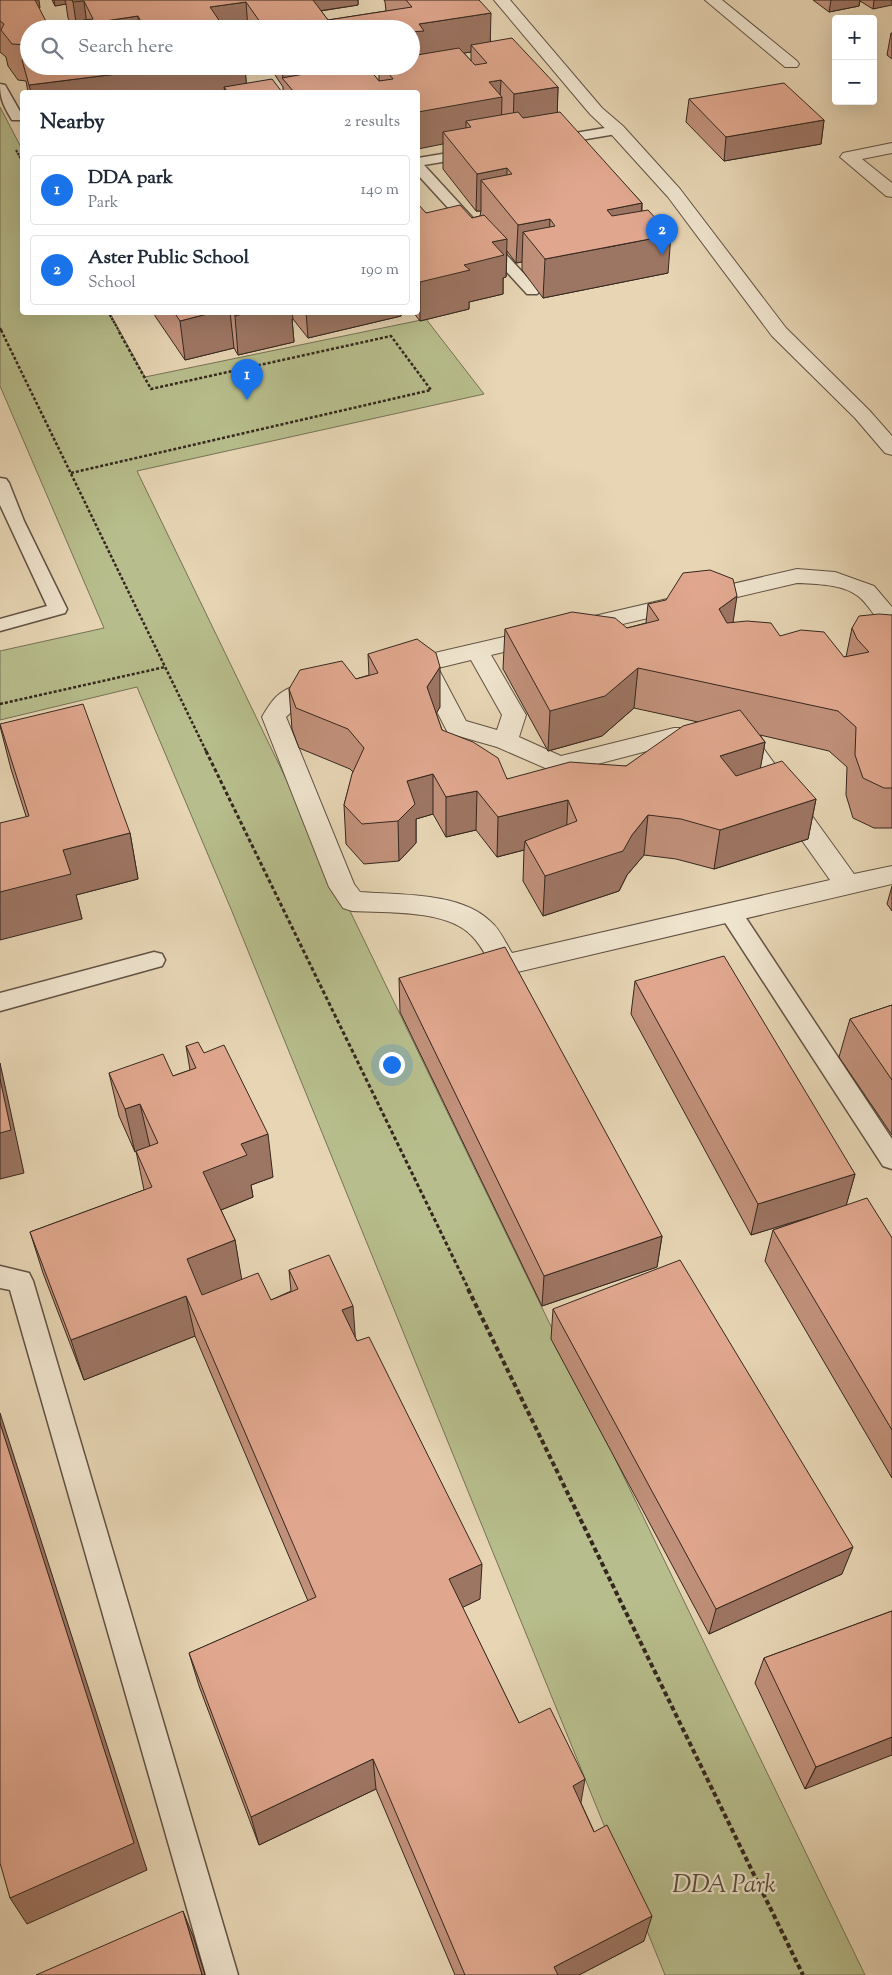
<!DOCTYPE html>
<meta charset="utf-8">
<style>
:root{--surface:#fff;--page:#f2f2f3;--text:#1f2937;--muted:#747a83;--line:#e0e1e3;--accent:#1a73e8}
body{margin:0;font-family:"Sorts Mill Goudy",serif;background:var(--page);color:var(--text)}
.controls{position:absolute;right:15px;top:15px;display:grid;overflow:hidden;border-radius:5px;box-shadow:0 5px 20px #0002}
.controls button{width:45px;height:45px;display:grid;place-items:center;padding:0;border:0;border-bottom:1px solid var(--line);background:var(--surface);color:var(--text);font:25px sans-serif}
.you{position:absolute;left:391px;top:1064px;width:18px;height:18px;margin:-12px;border:4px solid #fff;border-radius:50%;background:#1a73e8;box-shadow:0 0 0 8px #1a73e833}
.badge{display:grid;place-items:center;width:32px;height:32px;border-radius:50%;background:var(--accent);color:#fff;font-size:16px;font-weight:700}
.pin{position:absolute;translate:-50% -41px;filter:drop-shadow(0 1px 2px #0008)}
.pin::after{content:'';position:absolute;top:26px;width:18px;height:15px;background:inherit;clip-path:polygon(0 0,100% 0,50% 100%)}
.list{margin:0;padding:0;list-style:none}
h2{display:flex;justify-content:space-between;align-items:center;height:65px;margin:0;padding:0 20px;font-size:21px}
h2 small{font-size:16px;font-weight:400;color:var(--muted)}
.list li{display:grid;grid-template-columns:32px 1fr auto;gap:15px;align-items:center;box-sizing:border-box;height:70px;margin:0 10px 10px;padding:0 10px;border:1px solid var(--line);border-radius:5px}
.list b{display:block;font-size:19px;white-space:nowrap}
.list p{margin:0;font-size:16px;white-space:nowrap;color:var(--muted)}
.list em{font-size:16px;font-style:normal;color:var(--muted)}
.icon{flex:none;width:28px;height:28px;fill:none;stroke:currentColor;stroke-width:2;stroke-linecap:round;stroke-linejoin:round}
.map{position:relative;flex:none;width:892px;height:1975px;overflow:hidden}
.search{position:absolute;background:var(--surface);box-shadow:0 5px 20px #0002;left:20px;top:20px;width:400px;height:55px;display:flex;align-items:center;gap:12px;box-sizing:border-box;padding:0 18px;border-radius:28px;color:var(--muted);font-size:19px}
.panel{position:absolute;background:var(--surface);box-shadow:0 5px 20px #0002;left:20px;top:90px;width:400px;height:225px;border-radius:5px}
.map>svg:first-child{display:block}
.green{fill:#b7bd8c;stroke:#767256}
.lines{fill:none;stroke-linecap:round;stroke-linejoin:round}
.lane-casing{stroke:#625244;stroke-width:3}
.street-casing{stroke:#625244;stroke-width:2}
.path-far3{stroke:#35271f;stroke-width:2;stroke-dasharray:2.5 1;stroke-linecap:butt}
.path-far2{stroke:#35271f;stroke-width:2.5;stroke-dasharray:3 2;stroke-linecap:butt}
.path-far1{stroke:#35271f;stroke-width:3;stroke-dasharray:4 2.5;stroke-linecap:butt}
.path{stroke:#35271f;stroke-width:4;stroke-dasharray:5 3;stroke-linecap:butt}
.lane{fill:#efe4ce;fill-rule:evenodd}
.street{fill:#efe4ce;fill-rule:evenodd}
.wall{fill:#c1907a;stroke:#35271f;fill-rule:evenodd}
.shaded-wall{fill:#9d7563;stroke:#35271f}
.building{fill:#e0a78e;stroke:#35271f}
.labels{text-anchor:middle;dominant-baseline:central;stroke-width:4.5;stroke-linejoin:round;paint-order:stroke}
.near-park-label{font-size:25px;font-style:italic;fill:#564c3a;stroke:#efe4ce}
</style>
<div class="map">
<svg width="892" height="1975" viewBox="0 0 892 1975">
<rect width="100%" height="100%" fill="#e7d5b4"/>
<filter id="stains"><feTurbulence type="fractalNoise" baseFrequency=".004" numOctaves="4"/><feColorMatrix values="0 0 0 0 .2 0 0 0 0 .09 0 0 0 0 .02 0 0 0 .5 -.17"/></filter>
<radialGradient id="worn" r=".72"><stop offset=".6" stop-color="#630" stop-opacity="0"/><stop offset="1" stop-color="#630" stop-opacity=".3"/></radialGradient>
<!-- green -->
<path class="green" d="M 0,107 L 22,149 L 22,312 L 110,313 L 145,377 L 426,319 L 484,394 L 137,471 L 865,1975 L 665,1975 L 231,909 L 137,687 L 0,720 L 0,651 L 104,628 L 0,386 Z"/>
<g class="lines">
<defs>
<path id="lane" d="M 0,84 L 5,85 L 22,115 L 22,120 L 12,120 C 4,107 0,99 0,84 Z
M 617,126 L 622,127 L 624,130 L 622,133 L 551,145 L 544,141 L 551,137 Z
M 473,149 L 480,153 L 478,156 L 424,165 L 537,288 L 540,291 L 537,294 L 527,294 L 418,175 L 418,158 Z
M 0,478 L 6,479 L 9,483 L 24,521 L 67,609 L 65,613 L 0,631 L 0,619 L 47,606 L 0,505 Z
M 730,904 L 738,906 L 892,1139 L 892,1169 L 883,1166 L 722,918 L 719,912 L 722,906 Z
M 154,952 L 162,954 L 165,960 L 162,966 L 0,1011 L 0,993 Z
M 0,1266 L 29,1273 L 33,1281 L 238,1975 L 206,1975 L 10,1290 L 0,1288 Z"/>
<path id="street" d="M 494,0 L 510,0 L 602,108 L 623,126 L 680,189 L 786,328 L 869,410 L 892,436 L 892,455 L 885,453 L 855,418 L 772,336 L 668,197 L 611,134 L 590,114 Z
M 705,0 L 722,0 L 797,61 L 799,64 L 797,67 L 785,67 Z
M 892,143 L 892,153 L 862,159 L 892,183 L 892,197 L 886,196 L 840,157 L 843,153 Z
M 797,569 L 835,572 L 874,586 L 892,607 L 892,628 C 876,624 871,606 858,596 C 842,584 817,584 797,583 L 491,655 L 526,715 L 519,737 L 561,756 L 674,728 L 700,728 L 731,734 L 761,745 L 854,874 L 892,866 L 892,884 L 505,975 L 495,972 C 488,960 482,946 472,936 C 447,909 386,913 352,911 L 343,908 L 329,887 L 262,717 C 266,710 270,703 276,697 C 288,685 317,677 333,681 L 337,687 L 333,693 L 303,701 L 286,717 L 354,884 L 360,892 C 399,895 460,892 490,921 C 500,929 505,942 512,953 L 830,880 L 743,757 L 726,749 L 700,744 L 674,744 L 559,774 L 497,747 L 448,733 L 417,673 L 400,677 L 392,674 L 388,669 L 392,664 L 400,661 ZM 471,660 L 502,715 L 497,730 L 466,721 L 438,668 Z"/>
</defs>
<!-- lane casing -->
<use href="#lane" class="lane-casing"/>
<!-- street casing -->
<use href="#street" class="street-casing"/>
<!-- path-far3 -->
<path class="path-far3" d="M 16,150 L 22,161
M 108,312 L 119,331
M 0,328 L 2,331"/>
<!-- path-far2 -->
<path class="path-far2" d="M 1,330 L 207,753
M 71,473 L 431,390 L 391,336 L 151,389 L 118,330
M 0,704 L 165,667"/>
<!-- path-far1 -->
<path class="path-far1" d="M 206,751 L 469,1290"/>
<!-- path -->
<path class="path" d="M 468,1289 L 803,1975"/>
<!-- lane -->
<use href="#lane" class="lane"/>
<!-- street -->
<use href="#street" class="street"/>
</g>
<!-- wall -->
<path class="wall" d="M 0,0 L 40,8 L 39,8 L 29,29 L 29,66 L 245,66 L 246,84 L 282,92 L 28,92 L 26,81 L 18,80 L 8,66 L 6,57 L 0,52 Z
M 52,0 L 358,0 L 358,5 L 321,11 L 328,20 L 386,11 L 385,2 L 384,0 L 479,0 L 491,42 L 558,87 L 557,112 L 642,203 L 642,211 L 668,273 L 543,298 L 522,270 L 522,262 L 516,263 L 507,251 L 506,277 L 503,278 L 503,294 L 469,302 L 469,309 L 420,321 L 413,312 L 418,312 L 418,205 L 426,213 L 472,218 L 480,216 L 481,211 L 476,211 L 443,169 L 443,144 L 418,92 L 283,92 L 283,87 L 269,66 L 411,66 L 411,29 L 74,29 L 68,18 L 66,4 L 55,6 ZM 471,52 L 471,61 L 464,53 ZM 379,73 L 379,81 L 373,74 Z
M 813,0 L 892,0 L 873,9 L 860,1 L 859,6 L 829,12 Z
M 891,33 L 892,33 L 892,59 L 887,55 Z
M 689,99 L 824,120 L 821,144 L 724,161 L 686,122 Z
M 154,312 L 401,312 L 401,316 L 308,338 L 293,319 L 292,319 L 294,342 L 238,355 L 234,348 L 185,360 L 155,316 Z
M 648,604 L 733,622 L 780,636 L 844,657 L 846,657 L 852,628 L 892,615 L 892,828 L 874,828 L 853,818 L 846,795 L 847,767 L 829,751 L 760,735 L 765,742 L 760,768 L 816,799 L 808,839 L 714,869 L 676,859 L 644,855 L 627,875 L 619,891 L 543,916 L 523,881 L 524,850 L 497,857 L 476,830 L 446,837 L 433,814 L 416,819 L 416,843 L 399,861 L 364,864 L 346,844 L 344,805 L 353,772 L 350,769 L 299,748 L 292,729 L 289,689 L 356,679 L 369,675 L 368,654 L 440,707 L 436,713 L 442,730 L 507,779 L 626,766 L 698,722 L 634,708 L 602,736 L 548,751 L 503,669 L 505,629 L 627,628 L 646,623 Z
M 0,726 L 130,833 L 138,879 L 76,895 L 82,919 L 26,816 L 11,769 Z
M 892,886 L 892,911 L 887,904 Z
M 399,978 L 662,1236 L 657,1267 L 542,1306 L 400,1012 Z
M 635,981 L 855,1174 L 846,1205 L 892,1238 L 892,1478 L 765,1261 L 773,1230 L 825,1212 L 751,1235 L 631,1014 Z
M 892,1005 L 892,1135 L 839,1057 L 850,1019 Z
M 186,1046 L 273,1177 L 251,1185 L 253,1197 L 221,1210 L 235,1240 L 241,1279 L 271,1300 L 291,1291 L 289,1270 L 355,1337 L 480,1599 L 462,1607 L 519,1723 L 581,1803 L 644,1941 L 579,1975 L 455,1975 L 376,1789 L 259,1845 L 199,1686 L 189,1653 L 308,1601 L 195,1336 L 84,1380 L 43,1273 L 30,1232 L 144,1190 L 136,1151 L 135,1152 L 119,1116 L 109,1073 L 173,1076 L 190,1070 Z
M 553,1309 L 842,1574 L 709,1634 L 551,1339 Z
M 892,1611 L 805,1789 L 755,1683 L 764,1658 Z"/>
<!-- shaded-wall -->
<path class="shaded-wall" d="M 2,0 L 39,0 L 40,8 L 4,13 Z
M 54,0 L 65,0 L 66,4 L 55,6 Z
M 72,0 L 97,0 L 84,2 L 87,24 L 138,16 L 139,29 L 86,29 L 85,24 L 83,20 L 84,29 L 77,29 L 73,2 Z
M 299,0 L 358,0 L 358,5 L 299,14 Z
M 831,0 L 860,0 L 859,6 L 829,12 Z
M 874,0 L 892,0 L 892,5 L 873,9 Z
M 246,2 L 248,29 L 212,29 L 210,7 Z
M 491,13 L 490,49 L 471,45 L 471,52 L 424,59 L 411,66 L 411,32 L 419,24 Z
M 180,66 L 245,66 L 247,92 L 224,87 L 225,92 L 31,92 L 29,85 Z
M 282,66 L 356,66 L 283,79 Z
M 360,66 L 379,66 L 379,73 L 361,76 Z
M 501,80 L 500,97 L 502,97 L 501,133 L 471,127 L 466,121 L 466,140 L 443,132 L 443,144 L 418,149 L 418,112 L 489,82 Z
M 558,87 L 557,123 L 513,131 L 514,94 Z
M 824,120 L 821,144 L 724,161 L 726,137 Z
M 507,168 L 506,206 L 481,180 L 481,211 L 476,211 L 477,174 Z
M 642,203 L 639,241 L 604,248 L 607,210 Z
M 550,219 L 548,257 L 523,232 L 522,262 L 516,263 L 518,225 Z
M 671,235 L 668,273 L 543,298 L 545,259 Z
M 507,239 L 506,277 L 503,278 L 503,294 L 469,302 L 469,309 L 420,321 L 420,282 L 492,242 Z
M 215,312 L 230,312 L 234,348 L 185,360 L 180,321 Z
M 249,312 L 292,312 L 293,319 L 292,319 L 294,342 L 238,355 L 235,316 Z
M 306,312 L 401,312 L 401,316 L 308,338 Z
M 737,596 L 731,636 L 719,609 Z
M 440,667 L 440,707 L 428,727 L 427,687 Z
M 638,668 L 634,708 L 602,736 L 548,751 L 550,711 Z
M 765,742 L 758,782 L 714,796 L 720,756 Z
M 433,774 L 433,814 L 416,819 L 416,843 L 399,861 L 398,821 L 407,781 Z
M 477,791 L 476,830 L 446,837 L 446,797 Z
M 816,799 L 808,839 L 714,869 L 720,830 Z
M 568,800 L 566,840 L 525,841 L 524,850 L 497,857 L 498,817 Z
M 648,815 L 644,855 L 627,875 L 619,891 L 543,916 L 545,876 L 632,835 Z
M 130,833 L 138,879 L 76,895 L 82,919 L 0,940 L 0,892 L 63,850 Z
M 0,1063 L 24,1173 L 0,1179 Z
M 140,1104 L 150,1147 L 135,1152 L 125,1109 Z
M 268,1134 L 273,1177 L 251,1185 L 253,1197 L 211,1214 L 203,1172 L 241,1144 Z
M 855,1174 L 846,1206 L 751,1235 L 758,1204 Z
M 662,1236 L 657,1267 L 542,1306 L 544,1276 Z
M 235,1240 L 242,1281 L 195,1300 L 187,1259 Z
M 186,1296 L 195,1336 L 84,1380 L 71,1340 Z
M 353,1306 L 356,1346 L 342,1310 Z
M 0,1413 L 147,1870 L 27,1924 L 10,1898 Z
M 853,1547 L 842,1574 L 709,1634 L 716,1609 Z
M 482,1564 L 480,1599 L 449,1614 L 449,1579 Z
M 892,1737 L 892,1755 L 805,1789 L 816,1767 Z
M 373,1759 L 376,1789 L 259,1845 L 251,1817 Z
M 585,1779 L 580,1808 L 573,1786 Z
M 183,1911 L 193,1936 L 205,1975 L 202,1975 Z
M 652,1916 L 644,1941 L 579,1975 L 553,1975 L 554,1967 Z"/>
<!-- building -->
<path class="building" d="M 0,0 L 35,0 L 50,29 L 29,29 L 29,46 L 28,45 L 12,44 L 1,30 L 4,24 L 0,21 Z
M 72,0 L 313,0 L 328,20 L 412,7 L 406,0 L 479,0 L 491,13 L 419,24 L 424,31 L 411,32 L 411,29 L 265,29 L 246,2 L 210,7 L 225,29 L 145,29 L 138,16 L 85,24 L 83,20 L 93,19 L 84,1 L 73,2 Z
M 512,38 L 558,87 L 514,94 L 501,80 L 489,82 L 502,97 L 418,112 L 418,92 L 294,92 L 282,78 L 349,66 L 367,66 L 379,81 L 393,79 L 383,66 L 411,66 L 411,56 L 459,48 L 475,65 L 487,63 L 471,45 Z
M 29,58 L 29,66 L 180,66 L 29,85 L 22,60 Z
M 272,79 L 282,92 L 228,92 L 224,87 Z
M 784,83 L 824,120 L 726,137 L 689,99 Z
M 518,112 L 523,118 L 560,112 L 642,203 L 607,210 L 612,216 L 648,210 L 671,235 L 545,259 L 523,232 L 555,226 L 550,219 L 518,225 L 481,180 L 512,174 L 507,168 L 477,174 L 443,132 L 471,127 L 466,121 Z
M 418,205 L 419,205 L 426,213 L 460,205 L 472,218 L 484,215 L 507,239 L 492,242 L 504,255 L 464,265 L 470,270 L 420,282 L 418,280 Z
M 174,312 L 215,312 L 180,321 Z
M 232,312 L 249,312 L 235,316 Z
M 710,570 L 733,579 L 737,596 L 719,609 L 727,623 L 747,621 L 771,623 L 780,636 L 801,630 L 824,632 L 844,657 L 869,652 L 857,639 L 852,628 L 859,616 L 879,614 L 892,615 L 892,788 L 884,788 L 863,778 L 855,755 L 856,727 L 838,711 L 638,668 L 605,696 L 550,711 L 505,629 L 572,612 L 615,618 L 627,628 L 659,620 L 648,604 L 666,600 L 683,573 Z
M 417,639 L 436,653 L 440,667 L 427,687 L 442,730 L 473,742 L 498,758 L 507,779 L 570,762 L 626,766 L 683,726 L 740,710 L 765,742 L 720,756 L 736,776 L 782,761 L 816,799 L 720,830 L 681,819 L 648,815 L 632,835 L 623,851 L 545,876 L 525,841 L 577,821 L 568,800 L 498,817 L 477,791 L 446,797 L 433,774 L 407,781 L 415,804 L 398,821 L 362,824 L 344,805 L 352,774 L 364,748 L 348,729 L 296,708 L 289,689 L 300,670 L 342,661 L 356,679 L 378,673 L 368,654 Z
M 83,704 L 130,833 L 63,850 L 71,874 L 0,892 L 0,823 L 29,816 L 0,724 Z
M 505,947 L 662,1236 L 544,1276 L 399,978 Z
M 724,956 L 855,1174 L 758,1204 L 635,981 Z
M 892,1005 L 892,1080 L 850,1019 Z
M 198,1042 L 204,1053 L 224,1045 L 268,1134 L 241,1144 L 247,1155 L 203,1172 L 235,1240 L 187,1259 L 202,1295 L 258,1273 L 271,1300 L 298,1289 L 289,1270 L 329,1255 L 353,1306 L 342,1310 L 357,1341 L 369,1337 L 482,1564 L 449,1579 L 519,1723 L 550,1708 L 585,1779 L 573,1786 L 594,1832 L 607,1825 L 652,1916 L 554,1967 L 558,1975 L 465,1975 L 373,1759 L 251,1817 L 189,1653 L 316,1597 L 186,1296 L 71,1340 L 30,1232 L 152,1187 L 136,1151 L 158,1143 L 140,1104 L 125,1109 L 109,1073 L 163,1054 L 173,1076 L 196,1068 L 186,1046 Z
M 0,1079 L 11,1130 L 0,1133 Z
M 867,1198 L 892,1238 L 892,1430 L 773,1230 Z
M 680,1260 L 853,1547 L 716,1609 L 553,1309 Z
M 0,1423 L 134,1843 L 10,1898 L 0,1863 Z
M 892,1611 L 892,1737 L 816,1767 L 764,1658 Z
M 183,1911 L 202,1975 L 36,1975 Z"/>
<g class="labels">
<!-- near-park labels -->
<g class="near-park-label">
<text x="724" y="1886">DDA Park</text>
</g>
</g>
<rect width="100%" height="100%" filter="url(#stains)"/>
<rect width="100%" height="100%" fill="url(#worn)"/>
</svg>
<div class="controls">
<button>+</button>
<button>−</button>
</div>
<div class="you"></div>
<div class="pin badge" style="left:247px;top:400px">1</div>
<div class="pin badge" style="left:662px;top:255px">2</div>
<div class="search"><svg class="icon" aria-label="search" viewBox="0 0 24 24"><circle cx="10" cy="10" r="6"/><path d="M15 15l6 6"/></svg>Search here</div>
<section class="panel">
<h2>Nearby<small>2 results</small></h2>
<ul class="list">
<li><span class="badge">1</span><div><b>DDA park</b><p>Park</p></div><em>140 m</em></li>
<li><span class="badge">2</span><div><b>Aster Public School</b><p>School</p></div><em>190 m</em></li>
</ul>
</section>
</div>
